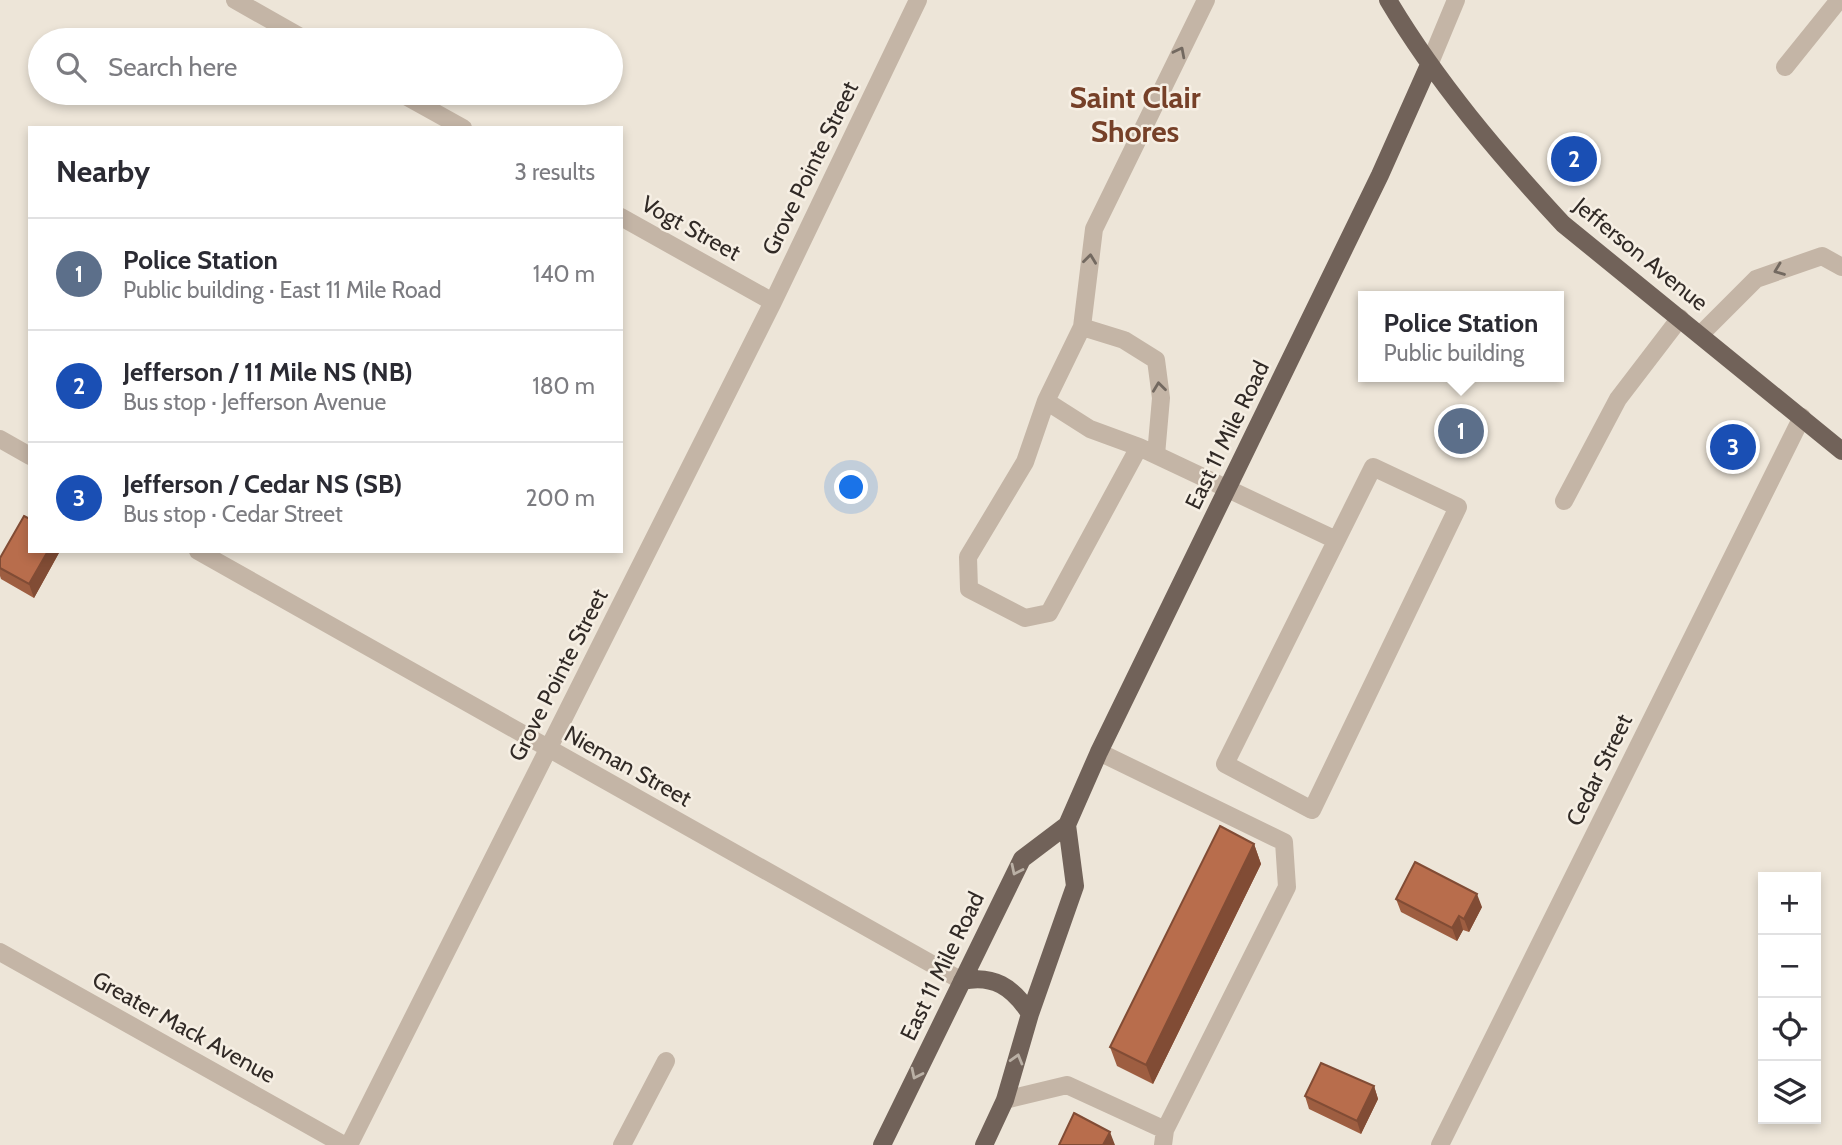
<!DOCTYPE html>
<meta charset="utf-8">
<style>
:root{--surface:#fff;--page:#f2f2f3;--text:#2b2b33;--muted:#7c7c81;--line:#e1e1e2;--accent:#ea580c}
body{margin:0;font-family:Cabin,sans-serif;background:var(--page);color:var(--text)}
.controls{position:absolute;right:21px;bottom:21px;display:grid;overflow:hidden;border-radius:0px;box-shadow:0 4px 10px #0003}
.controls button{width:63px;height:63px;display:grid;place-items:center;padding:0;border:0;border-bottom:2px solid var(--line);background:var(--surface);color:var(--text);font:35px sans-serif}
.you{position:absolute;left:852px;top:488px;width:24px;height:24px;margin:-18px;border:5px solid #fff;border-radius:50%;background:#1a73e8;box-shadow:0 0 0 10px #1a73e833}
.badge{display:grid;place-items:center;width:46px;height:46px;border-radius:50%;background:var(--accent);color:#fff;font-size:23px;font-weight:700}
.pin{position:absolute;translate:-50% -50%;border:4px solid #fff;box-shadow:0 2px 7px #0006}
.popup{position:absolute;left:1358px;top:291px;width:206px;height:91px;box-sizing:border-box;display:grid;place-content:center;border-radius:0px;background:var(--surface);filter:drop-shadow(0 2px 5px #0005);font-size:23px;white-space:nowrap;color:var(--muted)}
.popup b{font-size:26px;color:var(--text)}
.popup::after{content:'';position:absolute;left:50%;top:100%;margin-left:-14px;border:14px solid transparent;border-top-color:var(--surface)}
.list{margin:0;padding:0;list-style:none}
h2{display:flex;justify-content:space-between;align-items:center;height:91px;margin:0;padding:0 28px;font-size:30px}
h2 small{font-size:23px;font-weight:400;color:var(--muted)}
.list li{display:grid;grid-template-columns:46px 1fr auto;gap:21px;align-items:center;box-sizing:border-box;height:112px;padding:0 28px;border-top:2px solid var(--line)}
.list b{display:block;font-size:26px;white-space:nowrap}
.list p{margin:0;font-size:23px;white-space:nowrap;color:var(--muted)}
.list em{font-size:23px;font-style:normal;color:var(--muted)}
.icon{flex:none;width:38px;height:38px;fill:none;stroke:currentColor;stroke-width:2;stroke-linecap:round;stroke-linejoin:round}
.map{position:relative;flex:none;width:1842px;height:1145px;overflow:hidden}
.search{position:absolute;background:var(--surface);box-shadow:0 4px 10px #0003;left:28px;top:28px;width:595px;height:77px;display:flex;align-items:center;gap:18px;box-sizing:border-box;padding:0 24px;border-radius:38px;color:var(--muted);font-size:26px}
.panel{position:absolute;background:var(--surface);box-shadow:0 4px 10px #0003;left:28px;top:126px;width:595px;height:427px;border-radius:0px}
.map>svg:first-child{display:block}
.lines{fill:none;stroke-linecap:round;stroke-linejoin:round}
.minor{stroke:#c4b5a6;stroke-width:18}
.major{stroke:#716259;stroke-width:18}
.wall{fill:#9e5e41}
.shaded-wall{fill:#814c35}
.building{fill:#b86d4c;stroke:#814c35;stroke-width:2}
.oneway{stroke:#736960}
.oneway2{stroke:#bab0a5}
.labels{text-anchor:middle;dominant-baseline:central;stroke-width:5;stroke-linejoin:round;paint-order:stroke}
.street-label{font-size:23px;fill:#312a26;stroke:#f6efe4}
.district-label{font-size:30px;font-weight:bold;fill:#764028;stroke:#f6efe4}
</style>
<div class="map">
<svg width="1842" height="1145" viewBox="0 0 1842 1145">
<rect width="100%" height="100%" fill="#ede5d8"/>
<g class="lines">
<!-- minor -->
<path class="minor" d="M 235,0 L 306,40
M 1206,0 L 1094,229 L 1082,327 L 1046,401 L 1090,429 L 1139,447 L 1336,540
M 1429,65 L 1456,0
M 1785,67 L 1839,0
M 400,93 L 463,128
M 621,217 L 773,302
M 1082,327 L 1124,340 L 1156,360 L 1161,398 L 1156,455
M 1701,334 L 1756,279 L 1822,256 L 1842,267
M 1046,401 L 1025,462 L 968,557 L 969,589 L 1025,618 L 1049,613 L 1139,447
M 0,439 L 30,456
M 1373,467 L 1458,507 L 1312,810 L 1225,764 Z
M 1564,501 L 1618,399 L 1680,318
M 198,551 L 962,981
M 1099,752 L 1284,842 L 1287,887 L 1165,1130
M 0,952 L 344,1145
M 1005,1100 L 1067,1085 L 1165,1130 L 1163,1145
M 349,1145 L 773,302 L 918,0
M 622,1145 L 666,1061
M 1440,1145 L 1802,417"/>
<!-- major -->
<path class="major" d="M 1388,0 C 1436,81 1499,155 1563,224 L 1842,451
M 962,981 C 993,974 1013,987 1030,1014
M 882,1145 L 1022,859 L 1067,825 L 1099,752 L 1380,175 L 1429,65
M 984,1145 L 1005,1100 L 1030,1014 L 1075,886 L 1067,825"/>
</g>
<!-- wall -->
<path class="wall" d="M 30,551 L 60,551 L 34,598 L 1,579 L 0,576 L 0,558 Z
M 1254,844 L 1261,864 L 1153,1084 L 1117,1066 L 1110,1047 Z
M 1396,899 L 1482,907 L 1469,932 L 1463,930 L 1457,941 L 1401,912 Z
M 1374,1086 L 1378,1099 L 1361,1134 L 1309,1109 L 1305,1096 Z"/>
<!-- shaded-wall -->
<path class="shaded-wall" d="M 48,551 L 60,551 L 34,598 L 29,584 Z
M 1254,844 L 1261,864 L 1153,1084 L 1146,1065 Z
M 1477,894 L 1482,907 L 1469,932 L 1464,919 Z
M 1459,916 L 1463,930 L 1457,941 L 1452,928 Z
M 1374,1086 L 1378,1099 L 1361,1134 L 1357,1121 Z
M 1110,1132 L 1115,1145 L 1103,1145 Z"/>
<!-- building -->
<path class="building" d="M 24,516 L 30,519 L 30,551 L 48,551 L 29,584 L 0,568 L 0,558 Z
M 1220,826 L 1254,844 L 1146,1065 L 1110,1047 Z
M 1415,862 L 1477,894 L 1464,919 L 1459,916 L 1452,928 L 1396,899 Z
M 1321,1063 L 1374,1086 L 1357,1121 L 1305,1096 Z
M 1074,1113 L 1110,1132 L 1103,1145 L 1059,1145 Z"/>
<!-- one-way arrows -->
<defs><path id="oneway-chevron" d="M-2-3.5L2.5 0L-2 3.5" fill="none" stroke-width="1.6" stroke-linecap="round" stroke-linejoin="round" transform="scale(1.75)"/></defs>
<g class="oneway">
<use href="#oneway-chevron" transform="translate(1180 52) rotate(-63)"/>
<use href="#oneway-chevron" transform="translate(1090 259) rotate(-83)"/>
<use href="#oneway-chevron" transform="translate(1779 270) rotate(159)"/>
<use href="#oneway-chevron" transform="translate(1159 387) rotate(-97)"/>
</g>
<g class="oneway2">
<use href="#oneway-chevron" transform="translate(1016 870) rotate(116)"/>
<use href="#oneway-chevron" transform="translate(1017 1059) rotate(-74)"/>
<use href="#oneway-chevron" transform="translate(916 1074) rotate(116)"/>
</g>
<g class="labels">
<!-- street labels -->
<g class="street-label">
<text transform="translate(810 168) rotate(-64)">Grove Pointe Street</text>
<text transform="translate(691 228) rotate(29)">Vogt Street</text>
<text transform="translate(1641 254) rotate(39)">Jefferson Avenue</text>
<text transform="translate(1227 435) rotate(-64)">East 11 Mile Road</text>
<text transform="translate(558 675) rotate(-63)">Grove Pointe Street</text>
<text transform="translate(628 766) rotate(29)">Nieman Street</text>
<text transform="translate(1599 770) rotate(-64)">Cedar Street</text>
<text transform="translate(942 966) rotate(-64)">East 11 Mile Road</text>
<text transform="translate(184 1027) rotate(29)">Greater Mack Avenue</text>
</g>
<!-- district labels -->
<g class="district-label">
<text x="1135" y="97">Saint Clair<tspan x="1135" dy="34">Shores</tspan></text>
</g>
</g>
</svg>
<div class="controls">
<button>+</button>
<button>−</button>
<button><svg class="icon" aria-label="locate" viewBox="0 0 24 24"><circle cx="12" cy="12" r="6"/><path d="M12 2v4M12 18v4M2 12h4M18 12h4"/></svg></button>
<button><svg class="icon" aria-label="layers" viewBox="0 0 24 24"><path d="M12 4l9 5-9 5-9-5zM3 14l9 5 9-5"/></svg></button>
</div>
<div class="you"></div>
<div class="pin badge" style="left:1461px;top:431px;background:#5c6f8a">1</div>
<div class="popup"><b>Police Station</b>Public building</div>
<div class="pin badge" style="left:1574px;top:159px;background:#1a4fb4">2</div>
<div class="pin badge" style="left:1733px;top:447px;background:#1a4fb4">3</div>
<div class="search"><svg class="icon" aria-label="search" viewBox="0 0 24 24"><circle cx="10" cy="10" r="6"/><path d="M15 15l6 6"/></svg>Search here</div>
<section class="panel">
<h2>Nearby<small>3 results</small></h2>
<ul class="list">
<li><span class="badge" style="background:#5c6f8a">1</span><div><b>Police Station</b><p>Public building · East 11 Mile Road</p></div><em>140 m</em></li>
<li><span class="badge" style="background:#1a4fb4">2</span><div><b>Jefferson / 11 Mile NS (NB)</b><p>Bus stop · Jefferson Avenue</p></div><em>180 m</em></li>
<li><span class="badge" style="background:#1a4fb4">3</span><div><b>Jefferson / Cedar NS (SB)</b><p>Bus stop · Cedar Street</p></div><em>200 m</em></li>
</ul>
</section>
</div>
